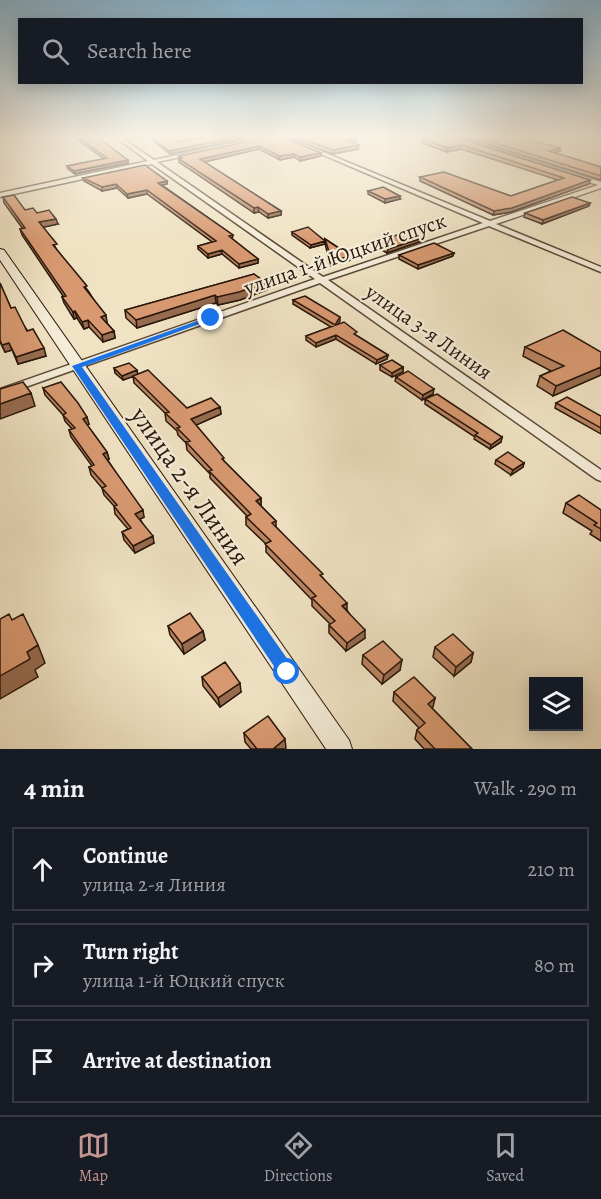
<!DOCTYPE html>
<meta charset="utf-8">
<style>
:root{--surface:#171b24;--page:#20242c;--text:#f1f3f6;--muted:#9ea1a6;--line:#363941;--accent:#c59692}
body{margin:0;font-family:Alegreya,serif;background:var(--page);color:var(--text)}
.controls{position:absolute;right:18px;bottom:18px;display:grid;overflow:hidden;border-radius:0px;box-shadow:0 3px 15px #0003}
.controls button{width:54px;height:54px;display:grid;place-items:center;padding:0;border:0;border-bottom:2px solid var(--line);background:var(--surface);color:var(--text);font:30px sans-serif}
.stop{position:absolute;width:18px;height:18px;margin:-14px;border:4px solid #1a73e8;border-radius:50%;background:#fff}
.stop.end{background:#1a73e8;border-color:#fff;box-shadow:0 2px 6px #0008}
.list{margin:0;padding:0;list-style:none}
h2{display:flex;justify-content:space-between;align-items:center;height:78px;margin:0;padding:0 24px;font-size:26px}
h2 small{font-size:20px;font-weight:400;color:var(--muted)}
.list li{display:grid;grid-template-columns:39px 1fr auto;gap:18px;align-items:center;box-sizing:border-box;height:84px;margin:0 12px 12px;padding:0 12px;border:2px solid var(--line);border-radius:0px}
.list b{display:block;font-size:22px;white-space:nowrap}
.list p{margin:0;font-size:20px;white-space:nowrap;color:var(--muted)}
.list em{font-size:20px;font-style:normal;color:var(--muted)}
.icon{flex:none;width:33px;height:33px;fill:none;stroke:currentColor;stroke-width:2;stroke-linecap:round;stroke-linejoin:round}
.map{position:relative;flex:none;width:601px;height:749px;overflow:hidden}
.search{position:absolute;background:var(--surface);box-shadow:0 3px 15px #0003;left:18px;right:18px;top:18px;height:66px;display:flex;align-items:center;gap:15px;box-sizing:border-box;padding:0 21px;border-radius:0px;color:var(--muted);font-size:22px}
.sheet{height:366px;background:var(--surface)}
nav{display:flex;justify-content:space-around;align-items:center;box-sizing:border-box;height:84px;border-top:2px solid var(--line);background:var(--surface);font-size:16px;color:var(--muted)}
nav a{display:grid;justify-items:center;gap:3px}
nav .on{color:var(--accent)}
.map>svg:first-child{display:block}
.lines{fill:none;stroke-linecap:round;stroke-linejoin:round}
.street-casing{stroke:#5a4939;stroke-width:3}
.secondary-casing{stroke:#28160b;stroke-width:2}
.street{fill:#f5edd9;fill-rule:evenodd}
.secondary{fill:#f5edd9;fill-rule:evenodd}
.wall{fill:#ba8461;stroke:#28160b;stroke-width:1.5}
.shaded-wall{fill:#976b4f;stroke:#28160b;stroke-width:1.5}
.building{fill:#d89971;stroke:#28160b;stroke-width:1.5}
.route{fill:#1a73e8}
.labels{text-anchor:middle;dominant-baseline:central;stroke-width:4.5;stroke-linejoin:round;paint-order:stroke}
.street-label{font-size:21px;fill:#28160b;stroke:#f5edd9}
.near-street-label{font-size:26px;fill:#28160b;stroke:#f5edd9}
</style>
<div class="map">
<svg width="601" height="749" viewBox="0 0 601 749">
<rect width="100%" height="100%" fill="#f0e3c4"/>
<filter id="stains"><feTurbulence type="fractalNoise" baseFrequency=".00333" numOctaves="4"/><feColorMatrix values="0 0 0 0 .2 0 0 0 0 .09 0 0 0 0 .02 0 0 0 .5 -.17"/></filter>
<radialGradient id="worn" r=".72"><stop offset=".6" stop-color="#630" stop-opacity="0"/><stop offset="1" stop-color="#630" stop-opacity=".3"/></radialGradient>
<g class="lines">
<defs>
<path id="street" d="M 114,136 L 119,136 L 154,160 L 265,136 L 272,136 L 270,138 L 157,162 L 323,277 L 483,223 L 279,136 L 284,136 L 490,221 L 598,185 L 450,136 L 456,136 L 601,182 L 601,188 L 496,224 L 601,267 L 601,272 L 489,226 L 328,280 L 601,470 L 601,481 L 596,479 L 320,283 L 0,396 L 0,389 L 315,279 L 152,164 L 0,197 L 0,193 L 148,161 Z"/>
<path id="secondary" d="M 0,249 L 4,250 L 349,740 L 352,749 L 326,749 L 0,260 Z"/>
</defs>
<!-- street casing -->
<use href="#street" class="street-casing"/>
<!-- secondary casing -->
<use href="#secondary" class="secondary-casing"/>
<!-- street -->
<use href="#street" class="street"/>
<!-- secondary -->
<use href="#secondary" class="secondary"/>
</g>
<!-- wall -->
<path class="wall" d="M 73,136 L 96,136 L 128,163 L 75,174 L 68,169 L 67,166 L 104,159 Z
M 148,136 L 169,136 L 179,142 L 209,136 L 256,136 L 170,154 L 148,137 Z
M 284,136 L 350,136 L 356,138 L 356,141 L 352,142 L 358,149 L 333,154 Z
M 413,136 L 452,136 L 590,180 L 589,184 L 511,212 L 493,215 L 420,181 L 420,177 L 511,196 L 558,180 L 461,149 L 447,152 L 422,143 L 422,139 L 424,139 Z
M 462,136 L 515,136 L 560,151 L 555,153 L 601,167 L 601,180 Z
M 270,137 L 321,153 L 321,156 L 300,161 L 294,157 L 280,160 L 259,149 L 204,162 L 281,211 L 281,215 L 268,218 L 259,212 L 254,213 L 179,162 L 179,156 Z
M 83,178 L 167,181 L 167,184 L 162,185 L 233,235 L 232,239 L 258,259 L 258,263 L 239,268 L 222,254 L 208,258 L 198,249 L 198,246 L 212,242 L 147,194 L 128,198 L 117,188 L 102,191 L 84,181 Z
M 368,191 L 400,199 L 385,203 L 368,194 Z
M 3,197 L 25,210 L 37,213 L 58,224 L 43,227 L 57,250 L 89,292 L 107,322 L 106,322 L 114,331 L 115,338 L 103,342 L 89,327 L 84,329 L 77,318 L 74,319 L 64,303 L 62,297 L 63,296 L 22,235 L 20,229 L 23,229 L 4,203 Z
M 590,203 L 589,206 L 542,224 L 524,217 L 525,213 Z
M 292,232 L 325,244 L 310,248 L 292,235 Z
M 325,239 L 351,256 L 351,260 L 331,266 L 325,244 Z
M 422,241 L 387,253 L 374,246 L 375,243 Z
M 399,255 L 453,256 L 418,269 L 399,259 Z
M 254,274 L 267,290 L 240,300 L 218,305 L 216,303 L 137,328 L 126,318 L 125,310 Z
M 0,283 L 11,308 L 46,356 L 18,364 L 12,350 L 5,352 L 0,342 Z
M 293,300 L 340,317 L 340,321 L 338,324 L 388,355 L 387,359 L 376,364 L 336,339 L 316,347 L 306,340 L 306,336 L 331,327 L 293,304 Z
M 525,347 L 601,352 L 601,375 L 553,396 L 537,386 L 540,376 L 551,371 L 523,356 Z
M 380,365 L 403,367 L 403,372 L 392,377 L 380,370 Z
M 114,368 L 137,374 L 187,408 L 220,407 L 221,414 L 196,425 L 225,462 L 261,498 L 261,506 L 276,521 L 276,527 L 323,578 L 347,610 L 365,638 L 346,651 L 329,633 L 329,625 L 330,624 L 312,606 L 312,600 L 266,552 L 266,544 L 246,525 L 246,517 L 247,516 L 210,478 L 210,474 L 187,450 L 186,443 L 178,435 L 177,431 L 166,421 L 165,413 L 134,383 L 133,376 L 123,380 L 115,373 Z
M 396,377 L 433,394 L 422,400 L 395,381 Z
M 43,388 L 89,424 L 87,425 L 107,452 L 109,459 L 107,459 L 144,517 L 140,519 L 154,543 L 135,553 L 124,540 L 122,532 L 128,529 L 115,514 L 114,506 L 104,495 L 102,488 L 91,475 L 89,467 L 92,466 L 71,437 L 69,430 L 72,429 L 65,421 L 63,415 L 45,395 Z
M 425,399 L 502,437 L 501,442 L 490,449 L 474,439 L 475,437 L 425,404 Z
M 556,403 L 601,416 L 601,434 L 555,408 Z
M 496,460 L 524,463 L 523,467 L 511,475 L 495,464 Z
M 566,503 L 601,510 L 601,541 L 590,534 L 592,531 L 563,513 Z
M 168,626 L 203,631 L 205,640 L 184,654 L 170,635 Z
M 435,647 L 473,653 L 471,662 L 454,676 L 433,657 Z
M 363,655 L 400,670 L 382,684 L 362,664 Z
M 202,677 L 241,692 L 220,707 L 203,686 Z
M 394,692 L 435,698 L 432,708 L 472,749 L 424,749 L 415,739 L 417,730 L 419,728 L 393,701 Z
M 244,733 L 286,748 L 251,749 L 245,742 Z"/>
<!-- shaded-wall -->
<path class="shaded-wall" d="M 240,136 L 256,136 L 170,154 L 169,151 Z
M 356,138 L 356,141 L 346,143 L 346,140 Z
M 359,145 L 358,149 L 333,154 L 333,150 Z
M 462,145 L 461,149 L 447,152 L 447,148 Z
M 259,146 L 259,149 L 200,163 L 200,159 Z
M 560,148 L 560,151 L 548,154 L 549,151 Z
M 321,153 L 321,156 L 300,161 L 300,157 Z
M 294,154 L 294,157 L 280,160 L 279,156 Z
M 128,160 L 128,163 L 75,174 L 74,171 Z
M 590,180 L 589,184 L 511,212 L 493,215 L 494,211 Z
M 167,181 L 167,184 L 158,186 L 158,183 Z
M 116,184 L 117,188 L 102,191 L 102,187 Z
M 147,190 L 147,194 L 128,198 L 127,194 Z
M 400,196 L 400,199 L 385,203 L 385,199 Z
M 590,203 L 589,206 L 542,224 L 543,220 Z
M 258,207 L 259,212 L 254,213 L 254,208 Z
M 281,211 L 281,215 L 268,218 L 268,214 Z
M 56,219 L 58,224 L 40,228 L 39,222 Z
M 422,238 L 422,241 L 387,253 L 388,249 Z
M 325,241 L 325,244 L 310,248 L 311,245 Z
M 222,250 L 222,254 L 208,258 L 208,254 Z
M 454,253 L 453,256 L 418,269 L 418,265 Z
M 351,256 L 351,260 L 331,266 L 332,261 Z
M 258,259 L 258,263 L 239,268 L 239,264 Z
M 267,283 L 267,290 L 240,300 L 218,305 L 217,297 Z
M 215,295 L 216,303 L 137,328 L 136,320 Z
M 75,311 L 77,318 L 74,319 L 73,312 Z
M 106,315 L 107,322 L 102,323 L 101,317 Z
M 88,320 L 89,327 L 84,329 L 82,322 Z
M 114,331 L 115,338 L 103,342 L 102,335 Z
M 336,335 L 336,339 L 316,347 L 316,343 Z
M 9,343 L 12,350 L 5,352 L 2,345 Z
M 44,348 L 46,356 L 18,364 L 16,357 Z
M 388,355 L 387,359 L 376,364 L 377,360 Z
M 403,367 L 403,372 L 392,377 L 392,373 Z
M 601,367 L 601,375 L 553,396 L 556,386 Z
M 137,370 L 138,375 L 123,380 L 122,376 Z
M 434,389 L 433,394 L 422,400 L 423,395 Z
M 31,393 L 35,406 L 0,419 L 0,404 Z
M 220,407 L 221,414 L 192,427 L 191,419 Z
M 87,417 L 89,424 L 85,426 L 83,419 Z
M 502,437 L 501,442 L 490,449 L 491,445 Z
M 107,452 L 109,459 L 105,461 L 103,454 Z
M 524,463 L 523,467 L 511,475 L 513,470 Z
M 261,498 L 261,506 L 256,501 Z
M 143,510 L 144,517 L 137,521 L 135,514 Z
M 153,536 L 154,543 L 135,553 L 133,546 Z
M 347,603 L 347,610 L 342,606 Z
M 365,630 L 365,638 L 346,651 L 347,643 Z
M 203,631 L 205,640 L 184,654 L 182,644 Z
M 38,645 L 45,663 L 35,670 L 38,677 L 0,699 L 0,676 L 27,652 Z
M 473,653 L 471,662 L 454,676 L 456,667 Z
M 402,660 L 400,670 L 382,684 L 384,675 Z
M 240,683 L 241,692 L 220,707 L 218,698 Z
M 435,698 L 433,707 L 426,713 L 428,704 Z
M 285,739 L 286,748 L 285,749 L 273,749 Z"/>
<!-- building -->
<path class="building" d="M 76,136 L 96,136 L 128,160 L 74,171 L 67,166 L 107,158 Z
M 150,136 L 169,136 L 179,142 L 209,136 L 240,136 L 169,151 Z
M 271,136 L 280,136 L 321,153 L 300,157 L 294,154 L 279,156 L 259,146 L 200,159 L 281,211 L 268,214 L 258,207 L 254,208 L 179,159 L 182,158 L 179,156 L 270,137 Z
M 293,136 L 350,136 L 356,138 L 346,140 L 359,145 L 333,150 Z
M 424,136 L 452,136 L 590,180 L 512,208 L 494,211 L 420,177 L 444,172 L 511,196 L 564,178 L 462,145 L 447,148 L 422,139 L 431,137 Z
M 473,136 L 515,136 L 560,148 L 549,151 L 601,167 L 601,176 Z
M 145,165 L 167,181 L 158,183 L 233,235 L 229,236 L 258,259 L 239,264 L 222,250 L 208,254 L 198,246 L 216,241 L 147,190 L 127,194 L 116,184 L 102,187 L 83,178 Z
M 383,187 L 400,196 L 385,199 L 368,191 Z
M 14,195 L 25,210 L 33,208 L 37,213 L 49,210 L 56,219 L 39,222 L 57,244 L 53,245 L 87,286 L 84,287 L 106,315 L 101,317 L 114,331 L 102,335 L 88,320 L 82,322 L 75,311 L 73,312 L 62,297 L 66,296 L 20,229 L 25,228 L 3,197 Z
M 572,197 L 590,203 L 543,220 L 525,213 Z
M 308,227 L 325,241 L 311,245 L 292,232 Z
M 408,231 L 422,238 L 388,249 L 375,243 Z
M 325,239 L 351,256 L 332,261 Z
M 434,243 L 454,253 L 418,265 L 399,255 Z
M 254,274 L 267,283 L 239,292 L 217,297 L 215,295 L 136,320 L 125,310 Z
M 0,283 L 11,308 L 15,307 L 27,331 L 33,329 L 44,348 L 16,357 L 9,343 L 2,345 L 0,340 Z
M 305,296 L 340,317 L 335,325 L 293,300 Z
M 344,322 L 357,332 L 354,334 L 388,355 L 377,360 L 336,335 L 316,343 L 306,336 Z
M 563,330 L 601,352 L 601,367 L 556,386 L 540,376 L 564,366 L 525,347 Z
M 392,360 L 403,367 L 392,373 L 380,365 Z
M 129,363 L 137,370 L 122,376 L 114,368 Z
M 148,370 L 187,408 L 211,398 L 220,407 L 191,419 L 224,458 L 222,459 L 261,498 L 256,501 L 276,521 L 272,523 L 323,574 L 320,575 L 347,603 L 342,606 L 365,630 L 347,643 L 329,625 L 335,621 L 312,598 L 316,596 L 265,544 L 271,541 L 246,517 L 251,514 L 209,471 L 212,470 L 186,442 L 190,441 L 177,428 L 180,427 L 165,413 L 169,412 L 133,376 Z
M 408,371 L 434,389 L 423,395 L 396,377 Z
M 23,382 L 31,393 L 0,404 L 0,389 Z
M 61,382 L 78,403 L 87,417 L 83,419 L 107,452 L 103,454 L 143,510 L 135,514 L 153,536 L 133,546 L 122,532 L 131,528 L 114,506 L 117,505 L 102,488 L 106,486 L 89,467 L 94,465 L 69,430 L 75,428 L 63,415 L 66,413 L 43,388 Z
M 437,394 L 502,437 L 491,445 L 475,435 L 478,433 L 425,399 Z
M 567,397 L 601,416 L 601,428 L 556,403 Z
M 508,452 L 524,463 L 513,470 L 496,460 Z
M 579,495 L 601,510 L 601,529 L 594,525 L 597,523 L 566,503 Z
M 190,613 L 203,631 L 182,644 L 168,626 Z
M 9,614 L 12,620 L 23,614 L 38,645 L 27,652 L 30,659 L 0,676 L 0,619 Z
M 453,634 L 473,653 L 456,667 L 435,647 Z
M 383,641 L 402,660 L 384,675 L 363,655 Z
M 225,662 L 240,683 L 218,698 L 202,677 Z
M 414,677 L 435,698 L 428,704 L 472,749 L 435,749 L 417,730 L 425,723 L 394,692 Z
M 268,716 L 285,739 L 273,749 L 257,749 L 244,733 Z"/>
<!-- sky -->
<linearGradient id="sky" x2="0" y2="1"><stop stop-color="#89b8d5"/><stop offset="0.57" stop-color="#f8f2e4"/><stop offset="1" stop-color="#f8f2e4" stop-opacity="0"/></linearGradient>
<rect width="601" height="240" fill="url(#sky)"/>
<!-- route -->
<path class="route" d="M 208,317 L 216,318 L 82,367 L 293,667 L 295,672 L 293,678 L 287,680 L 282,678 L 72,366 Z"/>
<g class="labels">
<!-- street labels -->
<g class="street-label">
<text transform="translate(345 254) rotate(-19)">улица 1-й Юцкий спуск</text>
<text transform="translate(429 332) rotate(35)">улица 3-я Линия</text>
</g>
<!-- near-street labels -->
<g class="near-street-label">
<text transform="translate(190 486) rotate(55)">улица 2-я Линия</text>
</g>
</g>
<rect width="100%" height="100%" filter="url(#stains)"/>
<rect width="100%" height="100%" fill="url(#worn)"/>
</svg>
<div class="controls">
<button><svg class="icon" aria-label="layers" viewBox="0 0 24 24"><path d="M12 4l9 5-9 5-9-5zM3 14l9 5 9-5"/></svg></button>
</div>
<div class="stop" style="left:287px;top:672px"></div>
<div class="stop end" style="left:211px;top:318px"></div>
<div class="search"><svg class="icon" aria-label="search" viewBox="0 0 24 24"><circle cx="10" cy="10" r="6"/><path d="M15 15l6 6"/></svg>Search here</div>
</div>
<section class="sheet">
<h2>4 min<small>Walk · 290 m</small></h2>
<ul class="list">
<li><svg class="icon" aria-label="ahead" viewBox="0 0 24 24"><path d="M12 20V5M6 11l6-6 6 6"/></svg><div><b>Continue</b><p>улица 2-я Линия</p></div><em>210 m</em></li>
<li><svg class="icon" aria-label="right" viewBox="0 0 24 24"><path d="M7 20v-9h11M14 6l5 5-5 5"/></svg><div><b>Turn right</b><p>улица 1-й Юцкий спуск</p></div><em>80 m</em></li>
<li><svg class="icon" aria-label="arrive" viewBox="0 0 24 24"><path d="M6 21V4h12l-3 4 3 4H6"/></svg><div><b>Arrive at destination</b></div></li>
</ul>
</section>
<nav>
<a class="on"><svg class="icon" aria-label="map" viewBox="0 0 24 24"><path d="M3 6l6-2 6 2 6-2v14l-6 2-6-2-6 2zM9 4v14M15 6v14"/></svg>Map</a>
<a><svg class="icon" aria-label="directions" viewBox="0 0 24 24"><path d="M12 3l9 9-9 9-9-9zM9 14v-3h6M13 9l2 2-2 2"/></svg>Directions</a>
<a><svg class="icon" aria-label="saved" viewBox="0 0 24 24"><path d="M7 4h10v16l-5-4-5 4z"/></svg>Saved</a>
</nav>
